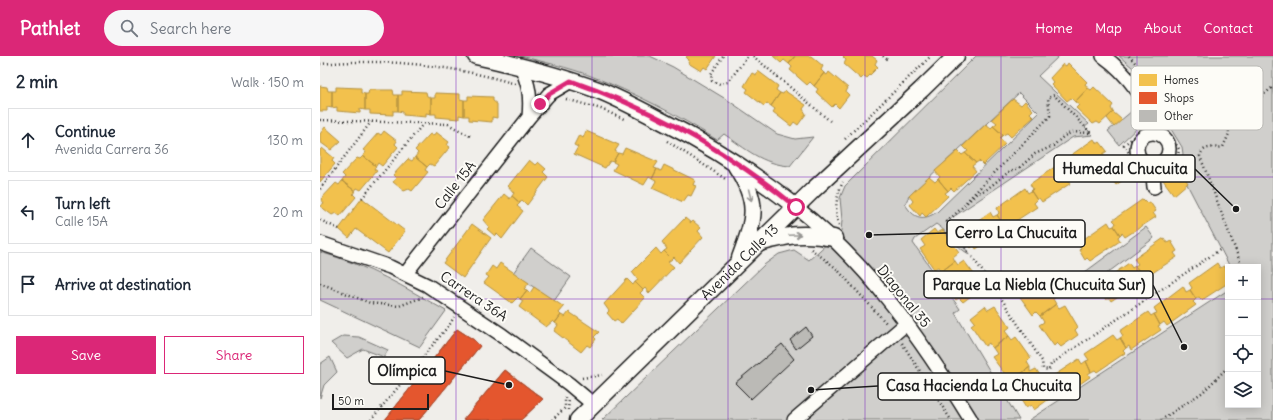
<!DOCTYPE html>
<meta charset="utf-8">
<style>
:root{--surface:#fff;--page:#f6f6f7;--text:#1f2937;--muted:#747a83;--line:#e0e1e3;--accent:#db2777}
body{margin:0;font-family:Delius,sans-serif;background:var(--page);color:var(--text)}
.controls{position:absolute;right:12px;bottom:12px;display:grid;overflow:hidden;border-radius:0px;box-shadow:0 2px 10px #0003}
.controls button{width:36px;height:36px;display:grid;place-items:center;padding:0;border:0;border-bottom:1px solid var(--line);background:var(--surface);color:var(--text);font:20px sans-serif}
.scale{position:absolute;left:12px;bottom:10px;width:97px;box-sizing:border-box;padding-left:4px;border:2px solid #1c1c1c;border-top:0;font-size:11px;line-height:14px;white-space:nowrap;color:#1c1c1c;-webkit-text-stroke:3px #fdfcf7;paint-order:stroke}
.stop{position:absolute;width:12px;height:12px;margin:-9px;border:3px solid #db2777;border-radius:50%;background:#fff}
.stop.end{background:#db2777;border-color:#fff;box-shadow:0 1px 4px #0008}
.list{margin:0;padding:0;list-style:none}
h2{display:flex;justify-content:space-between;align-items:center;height:52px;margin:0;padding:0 16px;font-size:17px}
h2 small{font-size:13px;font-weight:400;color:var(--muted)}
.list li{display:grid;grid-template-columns:26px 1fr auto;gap:12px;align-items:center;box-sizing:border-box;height:64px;margin:0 8px 8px;padding:0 8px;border:1px solid var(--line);border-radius:0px}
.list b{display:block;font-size:15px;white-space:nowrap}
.list p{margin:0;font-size:13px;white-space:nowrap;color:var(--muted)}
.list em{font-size:13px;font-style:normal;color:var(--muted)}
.actions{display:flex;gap:8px;padding:12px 16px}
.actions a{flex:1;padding:9px 0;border:1px solid var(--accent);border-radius:0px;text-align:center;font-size:14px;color:var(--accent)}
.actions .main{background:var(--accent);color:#fff}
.icon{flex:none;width:22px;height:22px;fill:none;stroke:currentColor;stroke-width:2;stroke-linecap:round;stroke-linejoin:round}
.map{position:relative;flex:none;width:953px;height:364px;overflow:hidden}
header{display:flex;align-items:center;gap:24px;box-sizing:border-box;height:56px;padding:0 20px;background:var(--accent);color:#fff}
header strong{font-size:19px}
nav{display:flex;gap:22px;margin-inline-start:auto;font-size:14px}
.search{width:280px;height:36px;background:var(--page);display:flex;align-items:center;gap:10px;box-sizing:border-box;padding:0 14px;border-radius:22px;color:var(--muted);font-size:15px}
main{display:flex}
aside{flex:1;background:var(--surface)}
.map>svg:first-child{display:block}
.green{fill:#d0cfcc;stroke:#767674;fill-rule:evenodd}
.homes{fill:#f2c14e;stroke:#b2903f}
.shops{fill:#e4572e;stroke:#a84529}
.building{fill:#bbbab6;stroke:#1c1c1c}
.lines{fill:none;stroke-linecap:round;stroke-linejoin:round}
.minor-casing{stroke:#1c1c1c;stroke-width:16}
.major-casing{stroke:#1c1c1c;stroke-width:19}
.path{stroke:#1c1c1c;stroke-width:2.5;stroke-dasharray:1 3;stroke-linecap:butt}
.minor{stroke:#fdfcf7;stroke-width:13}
.major{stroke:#fdfcf7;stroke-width:16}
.oneway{stroke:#989794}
.route{stroke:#db2777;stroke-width:5}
.grid{fill:none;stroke:#7b2cbf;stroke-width:1;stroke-opacity:0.55}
.labels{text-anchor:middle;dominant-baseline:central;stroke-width:4;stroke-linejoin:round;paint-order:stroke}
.street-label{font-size:14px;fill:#1c1c1c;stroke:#fdfcf7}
.key{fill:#fdfcf7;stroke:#bab9b5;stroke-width:1}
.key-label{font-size:11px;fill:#1c1c1c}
.leader{fill:none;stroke:#1c1c1c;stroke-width:1.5}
.callout-dot{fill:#1c1c1c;stroke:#fdfcf7;stroke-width:1.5}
.callout{fill:#fdfcf7;stroke:#1c1c1c;stroke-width:1.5}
.callout-label{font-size:15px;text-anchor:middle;font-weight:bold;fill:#1c1c1c}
</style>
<header>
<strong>Pathlet</strong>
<div class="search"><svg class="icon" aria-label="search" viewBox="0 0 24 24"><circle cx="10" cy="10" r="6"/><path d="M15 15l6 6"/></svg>Search here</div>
<nav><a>Home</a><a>Map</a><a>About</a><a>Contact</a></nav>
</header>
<main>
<aside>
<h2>2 min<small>Walk · 150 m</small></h2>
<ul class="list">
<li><svg class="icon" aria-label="ahead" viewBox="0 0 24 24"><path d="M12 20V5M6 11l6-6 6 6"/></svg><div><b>Continue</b><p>Avenida Carrera 36</p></div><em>130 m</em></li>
<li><svg class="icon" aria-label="left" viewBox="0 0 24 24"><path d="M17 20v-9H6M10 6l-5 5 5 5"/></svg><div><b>Turn left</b><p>Calle 15A</p></div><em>20 m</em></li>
<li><svg class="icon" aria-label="arrive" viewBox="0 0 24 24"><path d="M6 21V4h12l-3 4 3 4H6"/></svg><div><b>Arrive at destination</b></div></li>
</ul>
<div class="actions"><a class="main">Save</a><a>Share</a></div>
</aside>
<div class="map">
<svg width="953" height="364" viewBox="0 0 953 364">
<rect width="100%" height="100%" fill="#f0eeea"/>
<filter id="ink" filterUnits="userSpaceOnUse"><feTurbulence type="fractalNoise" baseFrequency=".025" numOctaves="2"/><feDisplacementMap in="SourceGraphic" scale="8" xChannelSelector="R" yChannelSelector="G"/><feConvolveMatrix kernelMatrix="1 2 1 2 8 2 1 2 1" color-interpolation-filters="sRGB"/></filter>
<g filter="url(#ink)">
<!-- green -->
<path class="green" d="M 200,0 L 330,0 L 353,11 L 409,45 L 457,78 L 475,83 L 493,81 L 470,110 C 442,108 426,93 404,78 L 397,84 C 356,58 315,37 271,20 C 248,11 223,6 200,0 Z
M 656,0 L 739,0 L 718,20 L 769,68 L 765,71 L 773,79 L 753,81 L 627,165 L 649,198 C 634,190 630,177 616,168 L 595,183 L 593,187 L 640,253 L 635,257 L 699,364 L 282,364 L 444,209 L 459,198 L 474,194 L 489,204 L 521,175 L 522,164 L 520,142 L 525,130 ZM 699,37 L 719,57 L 617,156 C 603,165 594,163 585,148 L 589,140 Z
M 799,0 L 953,0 L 953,364 L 709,364 L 908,234 L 908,349 L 938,349 L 938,211 L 910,211 L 857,109 L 863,98 L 862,91 L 813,12 Z
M 812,55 C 818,58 819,64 819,70 L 799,89 L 788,75 Z
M 826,171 L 834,182 L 770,230 L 761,219 Z
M 211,192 L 251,221 L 234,245 L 193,217 Z
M 0,196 C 49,210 83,230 126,255 L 100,291 L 0,244 Z
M 23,280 L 39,281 L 68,294 L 64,301 L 43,293 L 27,302 L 11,287 Z
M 10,301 L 17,316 L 4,329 L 0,342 L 0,308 Z"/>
<!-- homes -->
<path class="homes" d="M 367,0 L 396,0 L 387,13 L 384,11 L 381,15 L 368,7 L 369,4 L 366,1 Z
M 453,0 L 475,0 L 469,8 L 464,4 L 461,7 Z
M 475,0 L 491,0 L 503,10 L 501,14 L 504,17 L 494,30 L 490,26 L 487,29 L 470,14 L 472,11 L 469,8 Z
M 524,0 L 552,0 L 557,4 L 555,8 L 558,11 L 547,22 L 544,20 L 541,23 L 524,8 L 526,4 L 523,1 Z
M 748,7 L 767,26 L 765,28 L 768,32 L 755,46 L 751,42 L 747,45 L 731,28 L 733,26 L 730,22 L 743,8 L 746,10 Z
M 438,15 L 458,30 L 456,34 L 460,37 L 451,50 L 447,47 L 444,50 L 426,36 L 428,33 L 424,30 L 432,17 L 436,19 Z
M 509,16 L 528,32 L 526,36 L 529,39 L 519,52 L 515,48 L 512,51 L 496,36 L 498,33 L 494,30 L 504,17 L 507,19 Z
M 0,30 L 7,31 L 8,35 L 12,35 L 12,52 L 7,51 L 7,55 L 0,55 Z
M 16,31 L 41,32 L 41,37 L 45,38 L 45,54 L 40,53 L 40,57 L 17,55 L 17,51 L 12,52 L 12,35 L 16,35 Z
M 774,31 L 793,49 L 791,52 L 793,56 L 780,68 L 777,66 L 773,68 L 756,52 L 759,49 L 755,46 L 768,32 L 771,34 Z
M 49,34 L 73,34 L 74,39 L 78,39 L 78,55 L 73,55 L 73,59 L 50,58 L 50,54 L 45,54 L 45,38 L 48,38 Z
M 82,35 L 106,36 L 107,40 L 111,42 L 111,58 L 106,57 L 106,61 L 83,59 L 83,56 L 78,55 L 78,39 L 82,39 Z
M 465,35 L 486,49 L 483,53 L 486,58 L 478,69 L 474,66 L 471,70 L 453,56 L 455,53 L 451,50 L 460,37 L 463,38 Z
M 115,37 L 140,38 L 140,43 L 144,44 L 144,60 L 139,59 L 139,63 L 116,61 L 116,58 L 111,58 L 111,42 L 115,42 Z
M 148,40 L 173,41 L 173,45 L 177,48 L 177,62 L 172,61 L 172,66 L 149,64 L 149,60 L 144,60 L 144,44 L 148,44 Z
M 693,43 L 701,49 L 705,45 L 713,54 L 710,57 L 714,61 L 691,81 L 687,77 L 683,79 L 673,70 L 677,67 L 672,63 Z
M 793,56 L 802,64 L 794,71 L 787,62 Z
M 666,68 L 671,72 L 673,70 L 683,79 L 680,82 L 685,88 L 663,109 L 659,105 L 656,107 L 645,97 L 648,95 L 643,90 Z
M 5,71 L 21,85 L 11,94 L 0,86 L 0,78 Z
M 64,75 L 77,85 L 75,88 L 78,91 L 62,110 L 58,107 L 56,110 L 43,100 L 46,96 L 43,94 L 58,77 L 61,79 Z
M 266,75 L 299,89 L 295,95 L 298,97 L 293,106 L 290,105 L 285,112 L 254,98 L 258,91 L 254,89 L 259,79 L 263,82 Z
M 116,76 L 129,86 L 127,89 L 130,91 L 114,110 L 110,108 L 107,111 L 95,101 L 98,97 L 95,94 L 110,78 L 113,80 Z
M 774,83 L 777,88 L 780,86 L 787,95 L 783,98 L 786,102 L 756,122 L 754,119 L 751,121 L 745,111 L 747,109 L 744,104 Z
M 2,92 L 14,102 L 12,105 L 15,108 L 0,126 L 0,94 Z
M 305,92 L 338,106 L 334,112 L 337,113 L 332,123 L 329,121 L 324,129 L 293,114 L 297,108 L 293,106 L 298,97 L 302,98 Z
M 638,95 L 642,99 L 645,97 L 656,107 L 652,110 L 656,115 L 634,135 L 631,132 L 628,135 L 618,123 L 620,121 L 615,115 Z
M 43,100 L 56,110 L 54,113 L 57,115 L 41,134 L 37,132 L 35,135 L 22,125 L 25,121 L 22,118 L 37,102 L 40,103 Z
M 95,101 L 107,111 L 105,114 L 108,116 L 92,135 L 89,133 L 84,135 L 73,126 L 76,122 L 73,119 L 88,103 L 92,105 Z
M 209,104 L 215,109 L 218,106 L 226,113 L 223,116 L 228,121 L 207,149 L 202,144 L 200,147 L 192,140 L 194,137 L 188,130 Z
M 739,108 L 742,113 L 745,111 L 751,121 L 748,123 L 751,127 L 722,146 L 719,142 L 717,144 L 711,135 L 713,133 L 710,128 Z
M 344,109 L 375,124 L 373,129 L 376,130 L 371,140 L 368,139 L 363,146 L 332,132 L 336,125 L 332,123 L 337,113 L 341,115 Z
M 859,112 L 868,127 L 854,139 L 843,124 Z
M 802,114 L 807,121 L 796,129 L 791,122 Z
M 609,121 L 615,126 L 618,123 L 628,135 L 625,137 L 628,140 L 606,161 L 602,157 L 600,160 L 590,149 L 593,145 L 589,140 Z
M 22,125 L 35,135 L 33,138 L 36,141 L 20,160 L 16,157 L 12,159 L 0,150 L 4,147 L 1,143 L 16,127 L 19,129 Z
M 705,132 L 708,137 L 711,135 L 717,144 L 714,147 L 717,151 L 688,170 L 686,167 L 683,168 L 677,159 L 679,157 L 677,152 Z
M 184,138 L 190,143 L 192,140 L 200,147 L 197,150 L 203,155 L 182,183 L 177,178 L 175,180 L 167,173 L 169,171 L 163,164 Z
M 42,142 L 85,175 L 68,197 L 36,173 L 29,182 L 19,173 Z
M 823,143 L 827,147 L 830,146 L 836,155 L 833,157 L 836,161 L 805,181 L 802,177 L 800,179 L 794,170 L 796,167 L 793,164 Z
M 670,156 L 673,161 L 677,159 L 683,168 L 680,171 L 683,175 L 656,193 L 654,189 L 651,192 L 643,181 L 647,179 L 644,174 Z
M 365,162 L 371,167 L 373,165 L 381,172 L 378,175 L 383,181 L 359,207 L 354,201 L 352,203 L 344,195 L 347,193 L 342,186 Z
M 788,166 L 791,171 L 794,170 L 800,179 L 798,181 L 800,185 L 770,205 L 767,202 L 765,204 L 759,194 L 761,192 L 758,187 Z
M 152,168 L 171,182 L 143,222 L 123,207 Z
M 614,173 L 617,177 L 623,174 L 639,196 L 633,201 L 635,205 L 622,215 L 618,211 L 614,213 L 600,193 L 605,190 L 601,184 Z
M 844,182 L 847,187 L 851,185 L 857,195 L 854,197 L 857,201 L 826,221 L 824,218 L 822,219 L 815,210 L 818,208 L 814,203 Z
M 336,192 L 341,198 L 344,195 L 352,203 L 348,206 L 354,211 L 329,237 L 325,232 L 323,234 L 315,226 L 318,224 L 312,216 Z
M 635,205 L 638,209 L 644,205 L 660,226 L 656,229 L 659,234 L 643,246 L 639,242 L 636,244 L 621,224 L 626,221 L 622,215 Z
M 180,207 L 209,227 L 204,233 L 207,234 L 200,243 L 198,241 L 192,247 L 164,227 L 169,221 L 166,219 L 172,210 L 176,213 Z
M 809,207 L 812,212 L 815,210 L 822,219 L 819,221 L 821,225 L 791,245 L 789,242 L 786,244 L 780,234 L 782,233 L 779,228 Z
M 897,207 L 900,212 L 904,210 L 908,217 L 908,227 L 882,244 L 879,241 L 876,243 L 870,234 L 872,232 L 869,227 Z
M 714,218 L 716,222 L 721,219 L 737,240 L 733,243 L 736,248 L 720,260 L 716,256 L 713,259 L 698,238 L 703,235 L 699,229 Z
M 307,223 L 313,229 L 315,226 L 323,234 L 320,237 L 325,242 L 301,268 L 297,263 L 294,265 L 287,257 L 289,255 L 284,248 Z
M 863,230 L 866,236 L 870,234 L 876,243 L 873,246 L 876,249 L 847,270 L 844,266 L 840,269 L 834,258 L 837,257 L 834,252 Z
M 214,231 L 244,251 L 239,257 L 241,259 L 235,267 L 233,265 L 226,271 L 199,251 L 203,245 L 200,243 L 207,234 L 210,237 Z
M 736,248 L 739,252 L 745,249 L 758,271 L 755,274 L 758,279 L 741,291 L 737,287 L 734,290 L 719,269 L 724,266 L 720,260 Z
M 665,250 L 668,254 L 675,250 L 690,271 L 685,275 L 689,280 L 672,292 L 669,287 L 665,290 L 651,269 L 655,266 L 651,261 Z
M 249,256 L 279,276 L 274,281 L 276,283 L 270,291 L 267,289 L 261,296 L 234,275 L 238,269 L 235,267 L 241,259 L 245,261 Z
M 828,256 L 831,260 L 834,258 L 840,269 L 838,270 L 841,274 L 811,294 L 809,290 L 806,292 L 800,282 L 803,280 L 800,275 Z
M 793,279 L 797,284 L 800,282 L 806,292 L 803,295 L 805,297 L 777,316 L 775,314 L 771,316 L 766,305 L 769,304 L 765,298 Z
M 689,280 L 692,284 L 696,281 L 711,302 L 707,306 L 710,311 L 694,323 L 690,319 L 687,321 L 672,301 L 677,298 L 673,292 Z
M 759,303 L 762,308 L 766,305 L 771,316 L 768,318 L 770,321 L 744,339 L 742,335 L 739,338 L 733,329 L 737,326 L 733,320 Z
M 710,311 L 710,316 L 716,313 L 730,335 L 726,338 L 729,343 L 714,354 L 711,349 L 706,352 L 693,331 L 698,328 L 694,323 Z"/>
<!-- shops -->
<path class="shops" d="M 137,273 L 154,284 L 160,290 L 99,364 L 65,364 Z
M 137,273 L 154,284 L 160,290 L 99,364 L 65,364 Z
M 185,314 L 223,343 L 201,364 L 143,364 Z
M 185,314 L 223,343 L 201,364 L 143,364 Z"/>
<!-- building -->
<path class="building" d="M 486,271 L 492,280 L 476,293 L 470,284 Z
M 462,288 L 474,303 L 431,343 L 415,327 Z"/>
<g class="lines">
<defs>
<path id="minor" d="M 783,0 C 803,14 836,51 833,76
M 201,10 C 209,30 211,39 209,61
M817 93a16 16 0 1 1 32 0a16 16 0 1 1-32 0Z
M 832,109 L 834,131
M 476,151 C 549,208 603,286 651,364
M 0,187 L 70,211 L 107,229 L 182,279 L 249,328 L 274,349
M 86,217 L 209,61 L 229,38 L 251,25
M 474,364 L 587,267"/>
<g id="major">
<path d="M 156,0 C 197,9 238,19 278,34 C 298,42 317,52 336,62 C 386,87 432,116 476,151"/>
<path d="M 416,110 C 440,147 435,162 420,202"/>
<path d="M 439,187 C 469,179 482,176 514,182"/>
<path id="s1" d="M 258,364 L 493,134 L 601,34 L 636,0"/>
</g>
</defs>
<!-- minor casing -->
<use href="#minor" class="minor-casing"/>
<!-- major casing -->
<use href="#major" class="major-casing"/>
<!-- path -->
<path class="path" d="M 403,0 L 391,18 L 392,25 L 400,28 L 408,26 L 428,0
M 433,0 L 510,65
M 563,0 L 569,5
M 809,0 C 825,17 868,72 893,69 C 912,66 938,43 953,31
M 0,8 C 65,2 133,9 195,28
M 246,43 L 281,53 L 304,63
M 908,63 L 909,78 L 903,91 C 894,93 884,88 880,100 L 922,211
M 0,64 L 128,68 L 150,80
M 525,83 L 611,0
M 347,85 L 407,124
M 819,113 L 804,89 L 821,75
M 844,115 C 854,108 858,104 859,93 L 846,72
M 0,133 L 51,66
M 42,142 L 103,68
M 646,146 L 730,60 L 728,42 L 734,39 L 771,77 L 753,76 L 744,80 L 733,90 L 715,98 L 699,112 L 690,115 L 667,133 L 656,138 L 627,166 L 673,230 L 722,305 L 723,313 L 729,314 L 731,308 L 901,193
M 0,164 L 19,173
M 519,169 C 514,155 516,140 523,126
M 491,193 L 516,212 L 567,268
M 0,227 L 50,247 L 79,250 L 103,241
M 938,257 L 938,261
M 582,287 L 631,364
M 262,322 L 282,319
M 248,354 L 249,344
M 51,364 L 130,268 L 134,261
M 232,364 L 245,352 L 245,341
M 841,364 L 883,336 L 908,311"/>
<!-- minor -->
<use href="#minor" class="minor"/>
<!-- major -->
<use href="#major" class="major"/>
</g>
<!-- one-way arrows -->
<defs><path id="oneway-shaft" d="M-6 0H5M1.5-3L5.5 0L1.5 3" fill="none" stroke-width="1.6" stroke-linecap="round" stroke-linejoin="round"/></defs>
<g class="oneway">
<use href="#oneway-shaft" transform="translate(430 139) rotate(76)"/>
<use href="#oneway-shaft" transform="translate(475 179) rotate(-3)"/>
</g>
</g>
<g class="lines" filter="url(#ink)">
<!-- route -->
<path class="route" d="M 220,48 L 229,38 L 251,25 C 332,53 410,97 476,151"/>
</g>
<!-- grid -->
<path class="grid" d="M 136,0 L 136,364M 272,0 L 272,364M 408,0 L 408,364M 545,0 L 545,364M 681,0 L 681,364M 817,0 L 817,364M 0,121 L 953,121M 0,243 L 908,243M 938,243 L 953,243"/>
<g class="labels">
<!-- street labels -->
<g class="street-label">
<text transform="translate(135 129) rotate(-52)">Calle 15A</text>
<text stroke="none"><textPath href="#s1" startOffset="226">Avenida Calle 13</textPath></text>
<text transform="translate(154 240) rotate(34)">Carrera 36A</text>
<text transform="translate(584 240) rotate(51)">Diagonal 35</text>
</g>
</g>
<!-- legend -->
<rect x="811" y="10" width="132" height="64" rx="6" class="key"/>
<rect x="819" y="18" width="18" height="12" fill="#f2c14e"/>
<rect x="819" y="36" width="18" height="12" fill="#e4572e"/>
<rect x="819" y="54" width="18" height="12" fill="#bbbab6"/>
<g class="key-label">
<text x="844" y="28">Homes</text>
<text x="844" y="46">Shops</text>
<text x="844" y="64">Other</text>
</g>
<!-- callouts -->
<path class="leader" d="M916 153L875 113M549 179L627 177M864 291L833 229M189 329L125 315M491 334L558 330"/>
<g class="callout-dot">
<circle cx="916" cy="153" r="4"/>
<circle cx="549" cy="179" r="4"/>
<circle cx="864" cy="291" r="4"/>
<circle cx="189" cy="329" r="4"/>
<circle cx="491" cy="334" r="4"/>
</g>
<g class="callout">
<rect x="734" y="99" width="141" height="27" rx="4"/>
<rect x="627" y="164" width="138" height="27" rx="4"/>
<rect x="604" y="215" width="229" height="27" rx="4"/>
<rect x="49" y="301" width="76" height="27" rx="4"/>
<rect x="558" y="317" width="202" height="27" rx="4"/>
</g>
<g class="callout-label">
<text x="805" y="118">Humedal Chucuita</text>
<text x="696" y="182">Cerro La Chucuita</text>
<text x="719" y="234">Parque La Niebla (Chucuita Sur)</text>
<text x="87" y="320">Olímpica</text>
<text x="659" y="335">Casa Hacienda La Chucuita</text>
</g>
</svg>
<div class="controls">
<button>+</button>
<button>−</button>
<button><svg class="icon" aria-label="locate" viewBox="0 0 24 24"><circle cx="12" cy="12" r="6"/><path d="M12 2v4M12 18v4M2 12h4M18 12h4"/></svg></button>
<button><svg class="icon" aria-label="layers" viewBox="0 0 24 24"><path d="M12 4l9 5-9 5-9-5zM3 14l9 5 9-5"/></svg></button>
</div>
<div class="scale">50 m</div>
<div class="stop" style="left:476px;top:151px"></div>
<div class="stop end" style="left:220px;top:48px"></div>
</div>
</main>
